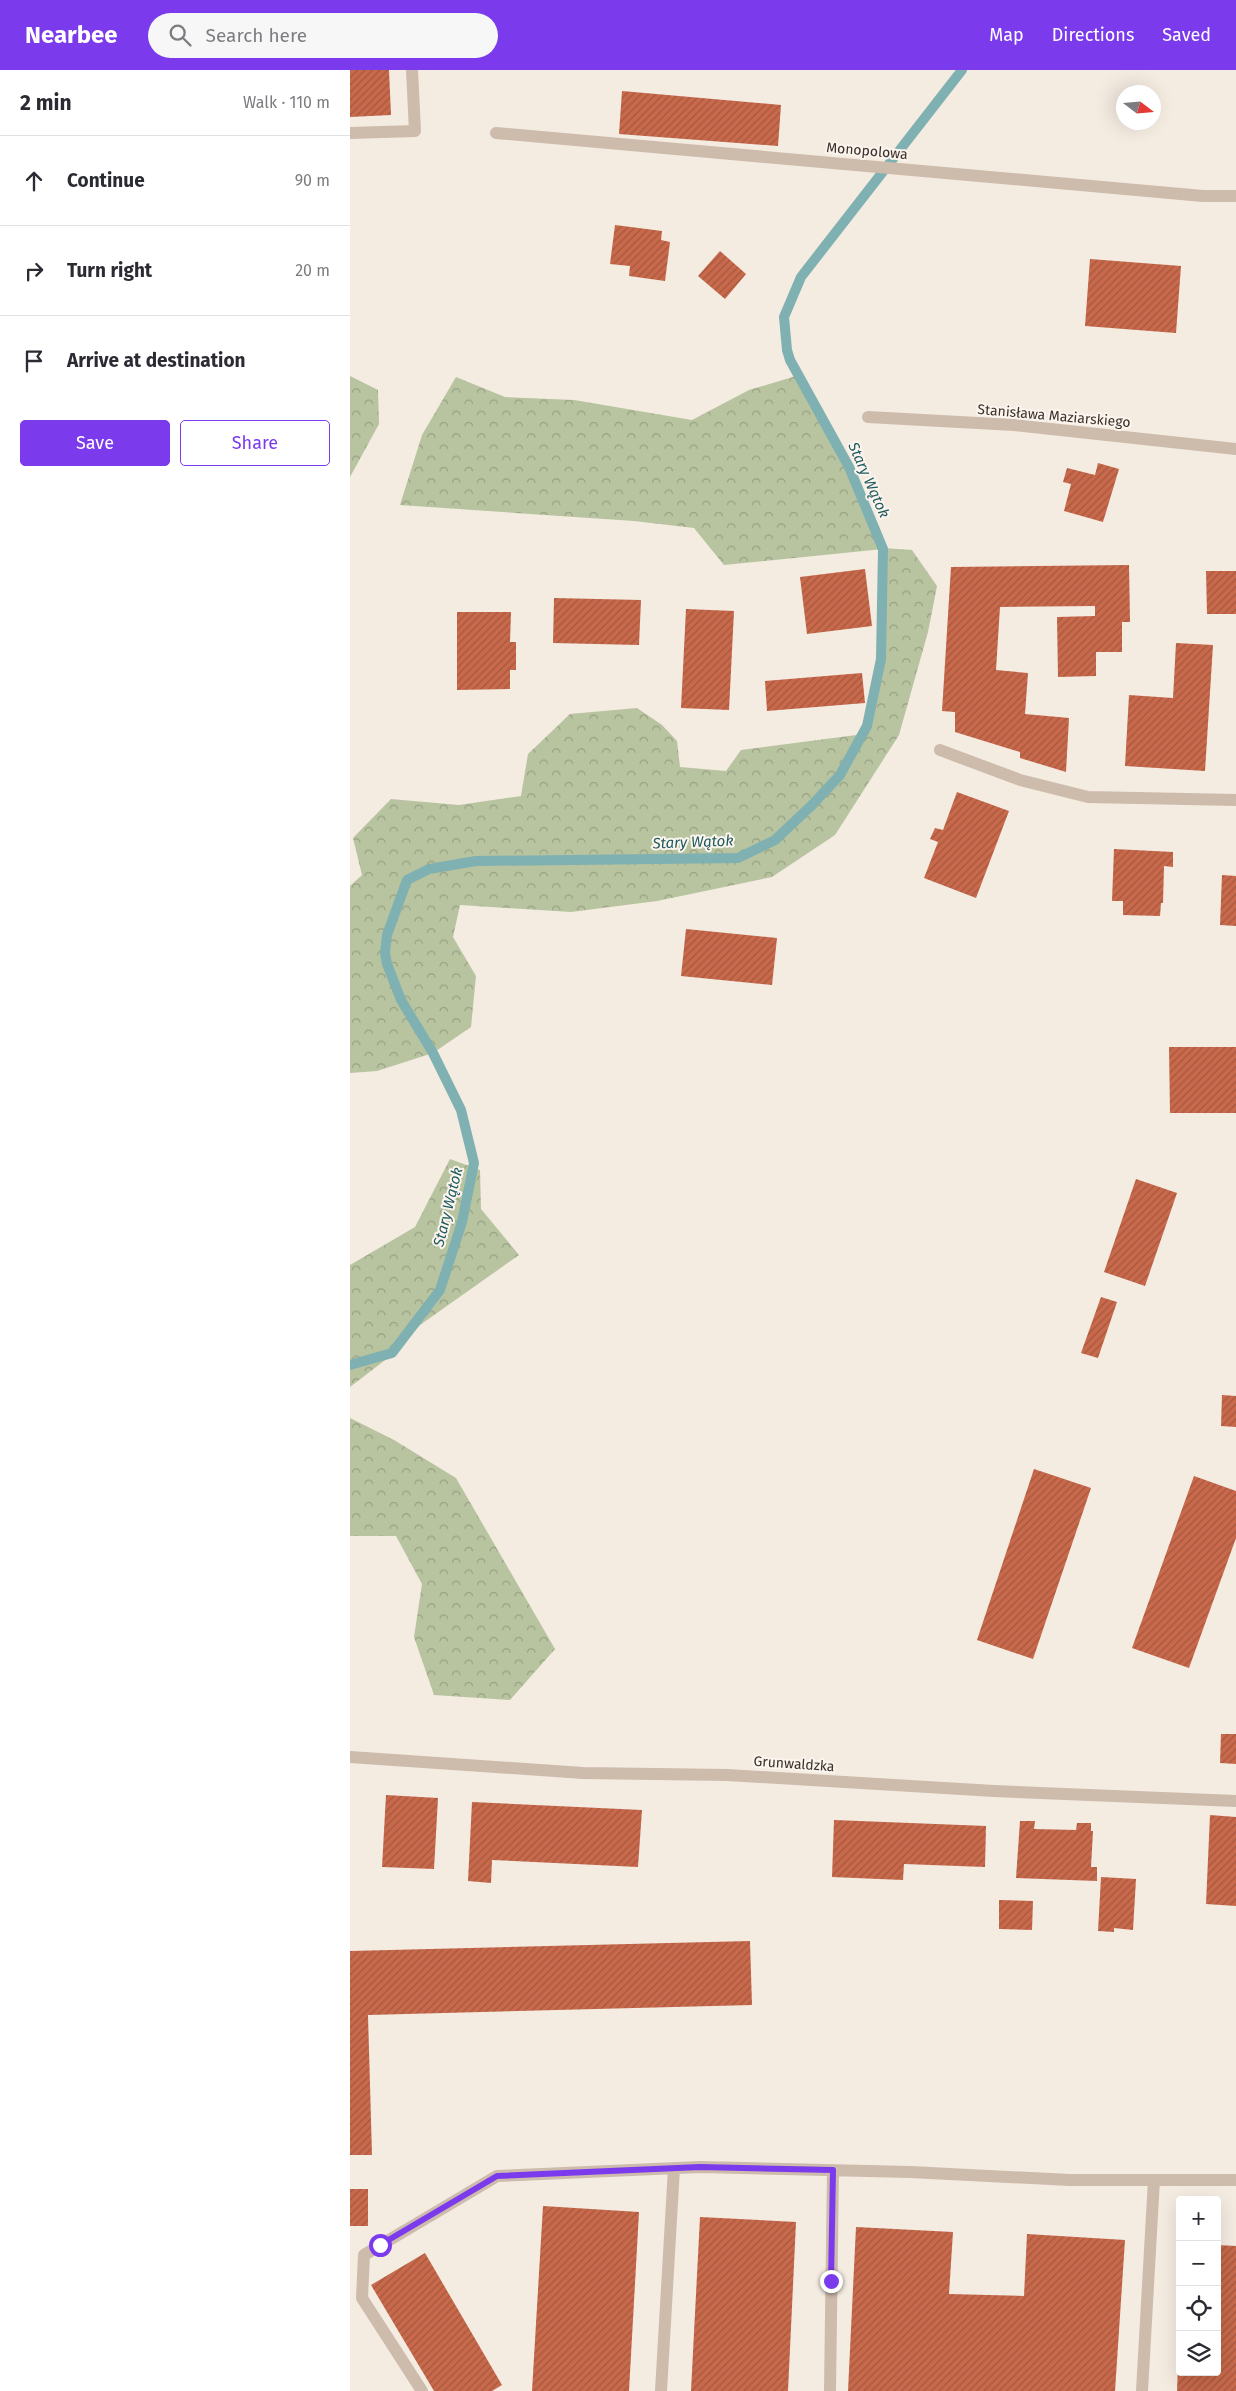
<!DOCTYPE html>
<meta charset="utf-8">
<style>
:root{--surface:#fff;--page:#f7f7f7;--text:#2b2b33;--muted:#7c7c81;--line:#e1e1e2;--accent:#7c3aed}
body{margin:0;font-family:"Fira Sans",sans-serif;background:var(--page);color:var(--text)}
.controls{position:absolute;right:15px;bottom:15px;display:grid;overflow:hidden;border-radius:5px;box-shadow:0 5px 20px #0002}
.controls button{width:45px;height:45px;display:grid;place-items:center;padding:0;border:0;border-bottom:1px solid var(--line);background:var(--surface);color:var(--text);font:25px sans-serif}
.compass{position:absolute;left:766px;top:15px;width:45px;height:45px;border-radius:50%;background:var(--surface);box-shadow:0 5px 20px #0002;rotate:106deg}
.stop{position:absolute;width:15px;height:15px;margin:-11px;border:4px solid #7c3aed;border-radius:50%;background:#fff}
.stop.end{background:#7c3aed;border-color:#fff;box-shadow:0 1px 5px #0008}
.list{margin:0;padding:0;list-style:none}
h2{display:flex;justify-content:space-between;align-items:center;height:65px;margin:0;padding:0 20px;font-size:21px}
h2 small{font-size:16px;font-weight:400;color:var(--muted)}
.list li{display:grid;grid-template-columns:32px 1fr auto;gap:15px;align-items:center;box-sizing:border-box;height:90px;padding:0 20px;border-top:1px solid var(--line)}
.list b{display:block;font-size:19px;white-space:nowrap}
.list em{font-size:16px;font-style:normal;color:var(--muted)}
.actions{display:flex;gap:10px;padding:15px 20px}
.actions a{flex:1;padding:11px 0;border:1px solid var(--accent);border-radius:5px;text-align:center;font-size:18px;color:var(--accent)}
.actions .main{background:var(--accent);color:#fff}
.icon{flex:none;width:28px;height:28px;fill:none;stroke:currentColor;stroke-width:2;stroke-linecap:round;stroke-linejoin:round}
.map{position:relative;flex:none;width:886px;height:2321px;overflow:hidden}
header{display:flex;align-items:center;gap:30px;box-sizing:border-box;height:70px;padding:0 25px;background:var(--accent);color:#fff}
header strong{font-size:24px}
nav{display:flex;gap:28px;margin-inline-start:auto;font-size:18px}
.search{width:350px;height:45px;background:var(--page);display:flex;align-items:center;gap:12px;box-sizing:border-box;padding:0 18px;border-radius:28px;color:var(--muted);font-size:19px}
main{display:flex}
aside{flex:1;background:var(--surface)}
.map>svg:first-child{display:block}
.forest{fill:url(#forest-crowns)}
.lines{fill:none;stroke-linecap:round;stroke-linejoin:round}
.stream{stroke:#7fb0b2;stroke-width:10}
.building{fill:url(#building-hatch)}
.lane{stroke:#cdbbac;stroke-width:12}
.street{stroke:#cdbbac;stroke-width:12}
.route{stroke:#7c3aed;stroke-width:6}
.labels{text-anchor:middle;dominant-baseline:central;stroke-width:4;stroke-linejoin:round;paint-order:stroke}
.street-label{font-size:14px;fill:#3b302b;stroke:#fbf5ee}
.water-label{font-size:15px;font-style:italic;fill:#1f5a5e;stroke:#fbf5ee}
</style>
<header>
<strong>Nearbee</strong>
<div class="search"><svg class="icon" aria-label="search" viewBox="0 0 24 24"><circle cx="10" cy="10" r="6"/><path d="M15 15l6 6"/></svg>Search here</div>
<nav><a>Map</a><a>Directions</a><a>Saved</a></nav>
</header>
<main>
<aside>
<h2>2 min<small>Walk · 110 m</small></h2>
<ul class="list">
<li><svg class="icon" aria-label="ahead" viewBox="0 0 24 24"><path d="M12 20V5M6 11l6-6 6 6"/></svg><div><b>Continue</b></div><em>90 m</em></li>
<li><svg class="icon" aria-label="right" viewBox="0 0 24 24"><path d="M7 20v-9h11M14 6l5 5-5 5"/></svg><div><b>Turn right</b></div><em>20 m</em></li>
<li><svg class="icon" aria-label="arrive" viewBox="0 0 24 24"><path d="M6 21V4h12l-3 4 3 4H6"/></svg><div><b>Arrive at destination</b></div></li>
</ul>
<div class="actions"><a class="main">Save</a><a>Share</a></div>
</aside>
<div class="map">
<svg width="886" height="2321" viewBox="0 0 886 2321">
<defs>
<pattern id="forest-crowns" width="20" height="18" patternUnits="userSpaceOnUse" patternTransform="scale(1.25)"><rect width="20" height="18" fill="#b8c4a0"/><path d="M2 6a3 3 0 1 1 6 0M12 15a3 3 0 1 1 6 0" fill="none" stroke="#97a083"/></pattern>
<pattern id="building-hatch" width="6" height="6" patternUnits="userSpaceOnUse" patternTransform="scale(1.25)"><rect width="6" height="6" fill="#c8694b"/><path d="M-1 1l2-2M0 6l6-6M5 7l2-2" fill="none" stroke="#a4573f"/></pattern>
</defs>
<rect width="100%" height="100%" fill="#f4ebe1"/>
<!-- forest -->
<path class="forest" d="M 0,306 L 28,320 L 29,354 L 0,407 Z
M 446,306 L 474,350 L 533,478 L 562,480 L 587,516 L 578,562 L 549,665 L 485,765 L 422,807 L 307,831 L 221,842 L 110,835 L 103,867 L 126,906 L 121,957 L 83,983 L 27,1001 L 0,1003 L 0,816 L 12,805 L 3,768 L 41,729 L 109,735 L 171,726 L 178,684 L 220,644 L 287,638 L 312,655 L 327,671 L 330,697 L 376,701 L 391,680 L 514,664 L 527,615 L 533,479 L 374,495 L 344,458 L 284,451 L 50,435 L 72,365 L 106,307 L 155,327 L 224,330 L 342,350 L 399,320 Z
M 100,1089 L 130,1100 L 131,1139 L 169,1185 L 70,1255 L 47,1281 L 0,1317 L 0,1195 L 65,1157 Z
M 0,1348 L 44,1370 L 106,1408 L 205,1579 L 160,1630 L 84,1625 L 64,1567 L 72,1514 L 46,1466 L 0,1466 Z"/>
<g class="lines">
<!-- stream -->
<path class="stream" d="M 0,1295 L 42,1283 L 90,1220 L 112,1152 L 124,1093 L 111,1040 L 83,983 L 51,930 L 37,894 L 35,883 L 37,865 L 57,810 L 79,799 L 126,791 L 388,788 L 425,770 L 462,735 L 490,705 L 517,656 L 531,589 L 533,479 L 499,397 L 440,290 L 437,280 L 434,247 L 451,207 L 612,0"/>
</g>
<!-- building -->
<path class="building" d="M 0,0 L 39,0 L 41,45 L 0,47 Z
M 272,21 L 431,35 L 428,76 L 269,64 Z
M 265,155 L 312,161 L 311,170 L 320,172 L 315,211 L 279,206 L 280,196 L 260,194 Z
M 370,181 L 396,204 L 375,229 L 348,206 Z
M 740,189 L 831,196 L 826,263 L 735,256 Z
M 748,393 L 769,399 L 753,452 L 714,441 L 721,414 L 713,412 L 717,398 L 745,405 Z
M 779,495 L 780,552 L 772,552 L 772,582 L 746,582 L 746,606 L 708,607 L 707,547 L 745,546 L 745,536 L 650,537 L 646,600 L 678,603 L 675,644 L 719,648 L 716,702 L 670,688 L 670,682 L 605,662 L 605,642 L 592,641 L 601,497 Z
M 515,499 L 522,556 L 457,564 L 450,507 Z
M 856,501 L 886,501 L 886,544 L 857,544 Z
M 204,528 L 291,530 L 289,575 L 203,573 Z
M 336,539 L 384,541 L 379,640 L 331,638 Z
M 107,542 L 161,542 L 160,572 L 166,572 L 166,600 L 160,600 L 160,619 L 107,620 Z
M 826,573 L 863,575 L 855,701 L 775,696 L 779,625 L 823,628 Z
M 512,603 L 515,633 L 417,641 L 415,611 Z
M 607,722 L 659,741 L 626,828 L 574,808 L 588,772 L 580,769 L 585,758 L 593,760 Z
M 764,779 L 823,782 L 823,797 L 814,796 L 813,833 L 811,833 L 810,846 L 773,845 L 773,831 L 762,831 Z
M 872,805 L 886,806 L 886,856 L 870,855 Z
M 336,859 L 427,868 L 422,915 L 331,906 Z
M 819,977 L 886,977 L 886,1043 L 820,1043 Z
M 786,1109 L 827,1123 L 795,1216 L 754,1202 Z
M 751,1227 L 767,1232 L 748,1288 L 731,1283 Z
M 872,1325 L 886,1326 L 886,1357 L 871,1356 Z
M 684,1399 L 741,1418 L 683,1589 L 627,1570 Z
M 844,1406 L 886,1421 L 886,1468 L 839,1598 L 782,1578 Z
M 871,1664 L 886,1664 L 886,1694 L 870,1693 Z
M 36,1725 L 88,1728 L 84,1799 L 32,1797 Z
M 122,1732 L 292,1740 L 288,1797 L 142,1790 L 141,1813 L 118,1811 Z
M 860,1745 L 886,1747 L 886,1836 L 856,1834 Z
M 484,1750 L 636,1756 L 635,1797 L 554,1794 L 553,1810 L 482,1807 Z
M 670,1751 L 685,1751 L 684,1759 L 726,1760 L 727,1753 L 741,1753 L 741,1761 L 743,1761 L 741,1797 L 747,1797 L 747,1811 L 666,1808 Z
M 751,1807 L 786,1809 L 783,1860 L 764,1858 L 764,1862 L 748,1861 Z
M 649,1830 L 683,1831 L 682,1860 L 649,1859 Z
M 400,1871 L 402,1935 L 18,1945 L 22,2085 L 0,2085 L 0,1881 Z
M 0,2119 L 18,2119 L 18,2156 L 0,2156 Z
M 193,2136 L 289,2142 L 279,2321 L 182,2321 Z
M 350,2147 L 446,2152 L 438,2321 L 341,2321 Z
M 506,2157 L 603,2162 L 599,2224 L 674,2226 L 677,2164 L 775,2170 L 765,2321 L 498,2321 Z
M 867,2175 L 886,2176 L 886,2321 L 827,2321 L 828,2297 L 830,2302 L 867,2302 Z
M 75,2183 L 152,2315 L 142,2321 L 84,2321 L 21,2215 Z"/>
<g class="lines">
<!-- lane -->
<path class="lane" d="M 0,63 L 65,61 L 62,0
M 72,2321 L 12,2228 L 14,2185 L 147,2106 L 350,2097 L 560,2102 L 720,2110 L 886,2110
M 311,2321 L 324,2098
M 480,2321 L 483,2100
M 792,2321 L 804,2110"/>
<!-- street -->
<path class="street" d="M 146,63 L 853,126 L 886,126
M 518,347 L 664,355 L 886,379
M 590,680 L 670,710 L 738,727 L 886,730
M 0,1687 L 233,1703 L 377,1705 L 644,1721 L 886,1731"/>
</g>
<g class="lines">
<!-- route -->
<path class="route" d="M 30,2175 L 147,2106 L 350,2097 L 483,2100 L 481,2211"/>
</g>
<g class="labels">
<!-- street labels -->
<g class="street-label">
<text transform="translate(517 81) rotate(5)">Monopolowa</text>
<text transform="translate(704 346) rotate(5)">Stanisława Maziarskiego</text>
<text transform="translate(444 1694) rotate(4)">Grunwaldzka</text>
</g>
<!-- water labels -->
<g class="water-label">
<text transform="translate(519 410) rotate(66)">Stary Wątok</text>
<text transform="translate(343 772) rotate(-2)">Stary Wątok</text>
<text transform="translate(98 1137) rotate(-76)">Stary Wątok</text>
</g>
</g>
</svg>
<div class="controls">
<button>+</button>
<button>−</button>
<button><svg class="icon" aria-label="locate" viewBox="0 0 24 24"><circle cx="12" cy="12" r="6"/><path d="M12 2v4M12 18v4M2 12h4M18 12h4"/></svg></button>
<button><svg class="icon" aria-label="layers" viewBox="0 0 24 24"><path d="M12 4l9 5-9 5-9-5zM3 14l9 5 9-5"/></svg></button>
</div>
<svg class="compass" viewBox="-18 -18 36 36"><path d="M0-13l5 13h-10z" fill="#e53935"/><path d="M0 13l5-13h-10z" fill="#7c7c81"/></svg>
<div class="stop" style="left:30px;top:2175px"></div>
<div class="stop end" style="left:481px;top:2211px"></div>
</div>
</main>
